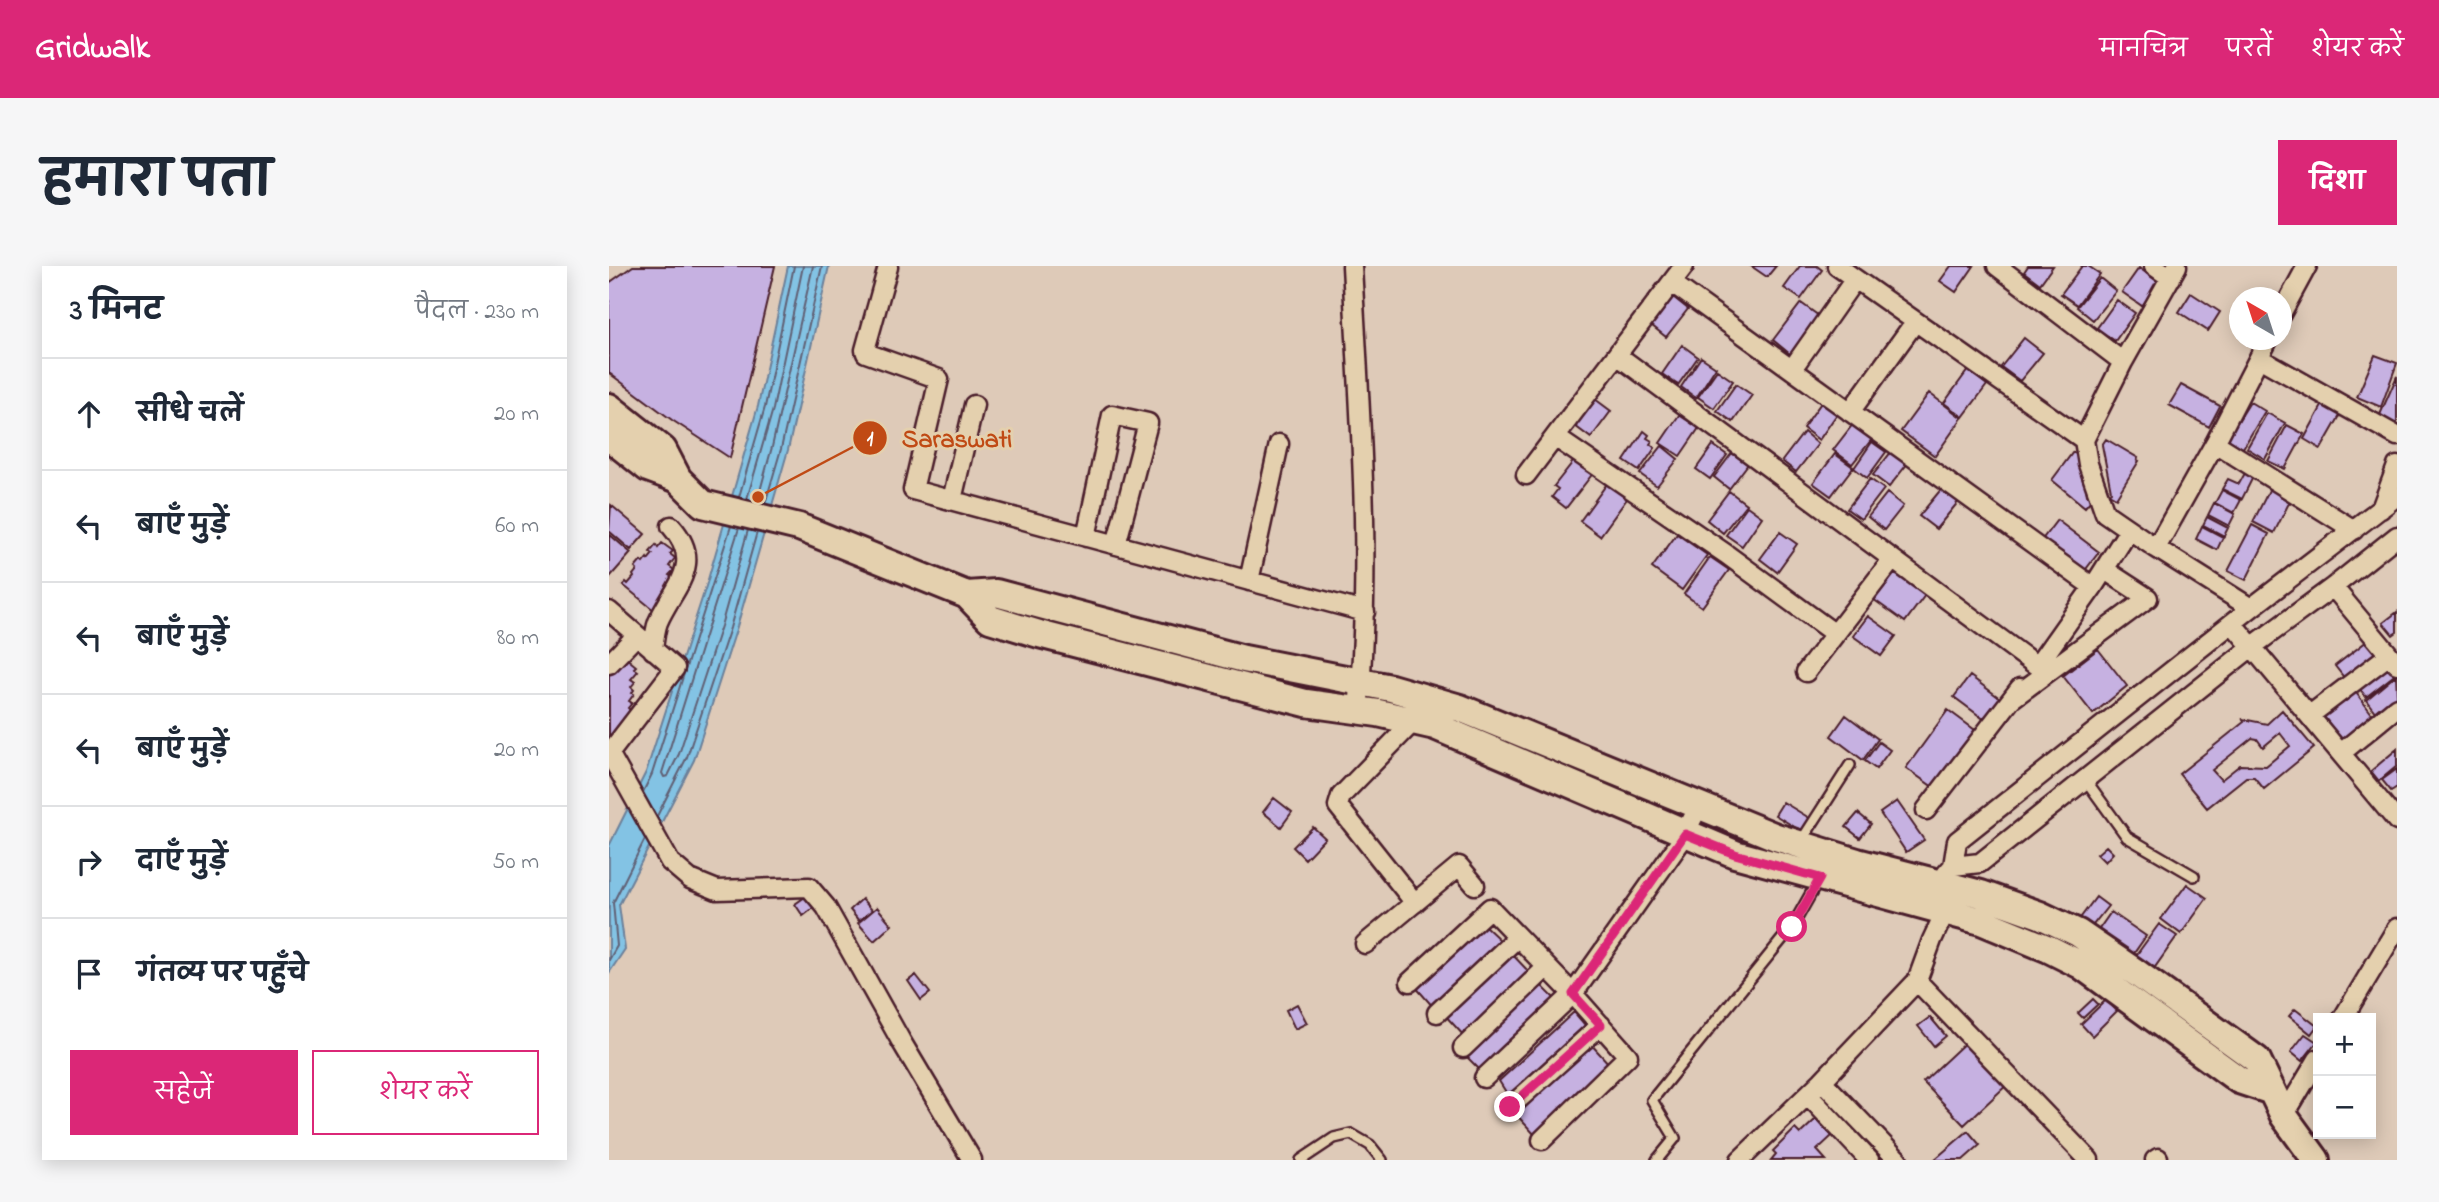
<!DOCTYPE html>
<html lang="hi">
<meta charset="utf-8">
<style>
:root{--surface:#fff;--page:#f6f6f7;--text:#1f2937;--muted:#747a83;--line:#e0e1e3;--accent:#db2777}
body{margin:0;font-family:"Indie Flower","Playpen Sans Deva",sans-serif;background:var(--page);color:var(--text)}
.controls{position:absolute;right:21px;bottom:21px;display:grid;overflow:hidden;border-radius:0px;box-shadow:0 4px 18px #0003}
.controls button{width:63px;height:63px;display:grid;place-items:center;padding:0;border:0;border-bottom:2px solid var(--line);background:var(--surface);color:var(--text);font:35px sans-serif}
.compass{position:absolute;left:1620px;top:21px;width:63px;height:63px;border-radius:50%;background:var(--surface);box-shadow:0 4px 18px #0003;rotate:321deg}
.stop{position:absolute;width:21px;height:21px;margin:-16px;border:5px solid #db2777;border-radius:50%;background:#fff}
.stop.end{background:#db2777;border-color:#fff;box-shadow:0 2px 7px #0008}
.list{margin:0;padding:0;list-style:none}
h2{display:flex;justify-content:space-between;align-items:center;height:91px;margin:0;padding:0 28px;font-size:30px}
h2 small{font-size:23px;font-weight:400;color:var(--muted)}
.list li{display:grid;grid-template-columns:46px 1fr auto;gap:21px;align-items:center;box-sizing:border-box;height:112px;padding:0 28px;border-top:2px solid var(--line)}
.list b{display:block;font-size:26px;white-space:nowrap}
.list em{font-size:23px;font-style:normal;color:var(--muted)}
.actions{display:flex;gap:14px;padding:21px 28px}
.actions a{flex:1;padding:16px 0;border:2px solid var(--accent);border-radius:0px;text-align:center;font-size:24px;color:var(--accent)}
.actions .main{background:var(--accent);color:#fff}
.icon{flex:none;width:38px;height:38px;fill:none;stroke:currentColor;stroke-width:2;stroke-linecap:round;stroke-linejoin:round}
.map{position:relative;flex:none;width:1788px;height:894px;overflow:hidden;border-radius:0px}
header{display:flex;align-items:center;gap:42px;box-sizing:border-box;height:98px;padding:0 35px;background:var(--accent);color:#fff}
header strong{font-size:33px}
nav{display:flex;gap:38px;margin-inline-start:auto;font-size:24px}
.intro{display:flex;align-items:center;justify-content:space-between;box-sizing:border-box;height:168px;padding:0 42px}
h1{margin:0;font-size:49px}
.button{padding:18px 32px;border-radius:0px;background:var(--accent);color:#fff;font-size:24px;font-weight:700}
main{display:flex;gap:42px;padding:0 42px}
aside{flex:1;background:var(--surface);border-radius:0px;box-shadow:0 4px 18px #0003}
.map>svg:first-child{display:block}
.water{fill:#83c3e4;stroke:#6c819a;stroke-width:2}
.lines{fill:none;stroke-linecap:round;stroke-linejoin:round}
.shore{stroke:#616175;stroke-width:2}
.building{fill:#c6b1e1;stroke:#4a1f2b;stroke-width:2;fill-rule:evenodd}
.lane-casing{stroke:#4a1f2b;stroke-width:14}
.street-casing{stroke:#4a1f2b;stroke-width:23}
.secondary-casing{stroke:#4a1f2b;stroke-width:32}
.lane{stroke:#e4d0ae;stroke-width:9}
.street{stroke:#e4d0ae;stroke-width:18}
.secondary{stroke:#e4d0ae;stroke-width:26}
.route{stroke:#db2777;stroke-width:9}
.leader{fill:none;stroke:#c04a14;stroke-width:2.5}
.callout-dot{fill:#c04a14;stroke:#e4d0ae;stroke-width:2.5}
.mark-label{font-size:21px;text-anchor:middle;font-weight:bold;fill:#fff}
.callout-label{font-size:26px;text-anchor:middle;font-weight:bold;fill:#c04a14;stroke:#e4d0ae;stroke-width:6;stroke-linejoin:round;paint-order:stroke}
</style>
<header>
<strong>Gridwalk</strong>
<nav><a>मानचित्र</a><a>परतें</a><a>शेयर करें</a></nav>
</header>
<div class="intro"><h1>हमारा पता</h1><a class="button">दिशा</a></div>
<main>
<aside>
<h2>3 मिनट<small>पैदल · 230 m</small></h2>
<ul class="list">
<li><svg class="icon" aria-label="ahead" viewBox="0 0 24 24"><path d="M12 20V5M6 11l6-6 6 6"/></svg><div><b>सीधे चलें</b></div><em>20 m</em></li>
<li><svg class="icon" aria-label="left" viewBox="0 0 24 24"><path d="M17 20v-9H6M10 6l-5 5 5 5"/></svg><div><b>बाएँ मुड़ें</b></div><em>60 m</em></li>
<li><svg class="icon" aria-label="left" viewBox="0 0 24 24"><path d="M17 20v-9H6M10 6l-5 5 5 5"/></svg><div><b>बाएँ मुड़ें</b></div><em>80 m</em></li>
<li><svg class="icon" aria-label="left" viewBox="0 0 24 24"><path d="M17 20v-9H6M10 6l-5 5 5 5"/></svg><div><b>बाएँ मुड़ें</b></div><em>20 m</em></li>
<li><svg class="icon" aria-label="right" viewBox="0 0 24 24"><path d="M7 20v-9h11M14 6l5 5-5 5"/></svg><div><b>दाएँ मुड़ें</b></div><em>50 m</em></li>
<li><svg class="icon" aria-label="arrive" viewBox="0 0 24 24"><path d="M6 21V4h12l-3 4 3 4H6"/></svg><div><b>गंतव्य पर पहुँचे</b></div></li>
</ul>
<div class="actions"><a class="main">सहेजें</a><a>शेयर करें</a></div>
</aside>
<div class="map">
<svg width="1788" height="894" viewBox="0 0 1788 894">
<rect width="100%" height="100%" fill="#decab8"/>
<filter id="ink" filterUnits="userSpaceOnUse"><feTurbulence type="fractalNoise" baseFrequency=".0143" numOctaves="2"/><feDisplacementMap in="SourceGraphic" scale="14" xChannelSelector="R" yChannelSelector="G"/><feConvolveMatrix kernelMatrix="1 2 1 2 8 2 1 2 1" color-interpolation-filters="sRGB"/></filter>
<g filter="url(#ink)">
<!-- water -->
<path class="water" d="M 179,0 L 220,0 L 179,184 L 127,364 L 85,494 L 10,639 L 16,683 L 0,707 L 0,580 L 37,506 L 98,317 L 149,140 Z"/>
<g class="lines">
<!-- shore -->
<path class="shore" d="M 130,231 L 156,141 L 185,0
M 138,233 L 164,143 L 194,0
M 148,236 L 163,181 L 204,0
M 156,238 L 172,183 L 213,0
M 130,262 L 53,507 L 55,511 L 59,510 L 70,488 L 112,360 L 139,264
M 34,526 L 43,508 L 122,260
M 48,550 L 78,491 L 121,362 L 148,266
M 0,694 L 8,680 L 4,637 L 36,573"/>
</g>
<!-- building -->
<path class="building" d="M 24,0 L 166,0 L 121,192 L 63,154 L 0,107 L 0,17 Z
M 1142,0 L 1167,0 L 1158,11 Z
M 1191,0 L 1208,0 L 1213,4 L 1192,33 L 1175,22 Z
M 1342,0 L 1365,0 L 1347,26 L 1331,15 Z
M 1419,0 L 1444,0 L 1431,18 L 1415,6 Z
M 1473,0 L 1479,0 L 1491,8 L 1468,39 L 1452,28 Z
M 1530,2 L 1550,16 L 1533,40 L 1513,26 Z
M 1491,12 L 1507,25 L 1484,54 L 1468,41 Z
M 1582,27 L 1611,46 L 1599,65 L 1570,46 Z
M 1064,31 L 1079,43 L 1057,71 L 1042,59 Z
M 1508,34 L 1526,47 L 1506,75 L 1488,62 Z
M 1192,37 L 1210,50 L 1181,88 L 1164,74 Z
M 1415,72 L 1434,87 L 1411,115 L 1392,101 Z
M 1073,79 L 1089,91 L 1069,119 L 1053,108 Z
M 1766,89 L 1788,97 L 1772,141 L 1748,131 Z
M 1092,91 L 1107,101 L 1087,132 L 1072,121 Z
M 1108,104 L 1124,115 L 1105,142 L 1089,131 Z
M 1359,104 L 1378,119 L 1354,151 L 1335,137 Z
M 1788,110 L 1788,158 L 1770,151 Z
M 1127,118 L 1143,129 L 1124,156 L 1108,145 Z
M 1572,119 L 1611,140 L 1600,161 L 1560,139 Z
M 1320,127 L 1353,152 L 1326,190 L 1292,165 Z
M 986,133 L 1002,145 L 982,172 L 966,160 Z
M 1214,134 L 1230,145 L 1210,174 L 1194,162 Z
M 1641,136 L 1656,145 L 1634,182 L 1618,173 Z
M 1714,138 L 1732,148 L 1712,183 L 1695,173 Z
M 1658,147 L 1676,157 L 1656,193 L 1638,182 Z
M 1070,149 L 1090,162 L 1071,190 L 1051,177 Z
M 1248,153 L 1267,168 L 1243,198 L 1224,184 Z
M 1678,159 L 1695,168 L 1676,203 L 1659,195 Z
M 1035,165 L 1040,169 L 1038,172 L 1043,175 L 1041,178 L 1046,182 L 1030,205 L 1015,195 Z
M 1195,166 L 1209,178 L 1187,206 L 1173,195 Z
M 1497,173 L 1529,192 L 1528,194 L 1530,195 L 1507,232 L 1500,228 L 1502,225 L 1493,179 Z
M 1263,176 L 1277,186 L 1258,212 L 1245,202 Z
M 1104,179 L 1118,189 L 1101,213 L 1087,203 Z
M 1053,180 L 1069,193 L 1048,220 L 1031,208 Z
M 1283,185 L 1299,197 L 1280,221 L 1264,209 Z
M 1464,186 L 1472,192 L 1478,229 L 1483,233 L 1476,241 L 1443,214 Z
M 1123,187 L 1139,198 L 1120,223 L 1105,211 Z
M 1226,188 L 1244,201 L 1222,230 L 1204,217 Z
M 967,192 L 985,206 L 957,242 L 943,231 L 949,223 L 945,220 Z
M 1636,207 L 1644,211 L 1633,233 L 1613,223 L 1619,213 L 1630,218 Z
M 1261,213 L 1275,223 L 1252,253 L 1238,243 Z
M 1000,215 L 1020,230 L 991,270 L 971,255 Z
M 1662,220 L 1683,231 L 1665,267 L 1644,256 Z
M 1334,221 L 1350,235 L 1327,263 L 1310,250 Z
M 1613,224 L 1632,234 L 1625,247 L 1606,237 Z
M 1120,225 L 1137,238 L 1114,267 L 1098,254 Z
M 1278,227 L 1294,240 L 1275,264 L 1259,251 Z
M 1605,237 L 1626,248 L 1620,260 L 1599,249 Z
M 2,239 L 36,268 L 22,284 L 0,265 Z
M 1138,240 L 1153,251 L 1133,280 L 1117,269 Z
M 1598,251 L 1619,262 L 1615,270 L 1594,259 Z
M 1448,254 L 1490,286 L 1474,307 L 1432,275 Z
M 1643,259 L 1660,268 L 1637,314 L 1619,305 Z
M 1593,260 L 1614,271 L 1608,284 L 1587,273 Z
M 1171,266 L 1188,278 L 1168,306 L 1151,293 Z
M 0,268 L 22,287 L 0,312 Z
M 1068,268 L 1098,289 L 1073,324 L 1043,302 Z
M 53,277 L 64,285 L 61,288 L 66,292 L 60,300 L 65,304 L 60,309 L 66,313 L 51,332 L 52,333 L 46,345 L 14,319 L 17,316 L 19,318 L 25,311 L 24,309 L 28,304 L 26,302 L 32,295 L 34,297 L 38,292 L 39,294 L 44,288 L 41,286 L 47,279 L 49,282 Z
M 1101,291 L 1120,304 L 1093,341 L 1075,328 Z
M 1284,306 L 1316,329 L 1296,356 L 1264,333 Z
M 1788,346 L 1788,366 L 1784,369 L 1774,357 Z
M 1259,350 L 1287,370 L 1272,390 L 1244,370 Z
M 1758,375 L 1769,389 L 1737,414 L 1726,400 Z
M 1489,383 L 1518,420 L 1484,448 L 1454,410 Z
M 16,391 L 27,400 L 25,402 L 29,405 L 22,413 L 26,416 L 22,421 L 25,424 L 23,427 L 25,428 L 20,435 L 23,437 L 19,442 L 22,445 L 15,452 L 19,456 L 5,473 L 0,469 L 0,409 Z
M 1779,395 L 1788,407 L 1757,431 L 1748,419 Z
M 1787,409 L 1788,430 L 1767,447 L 1757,434 Z
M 1361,410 L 1392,433 L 1376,454 L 1345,431 Z
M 1745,424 L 1766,452 L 1734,476 L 1713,448 Z
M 1339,444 L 1366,464 L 1324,521 L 1297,502 Z
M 1673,444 L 1705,482 L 1655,523 L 1645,511 L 1637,511 L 1598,542 L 1570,508 L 1635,456 L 1634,453 L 1658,458 ZM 1671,467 L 1681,480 L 1657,500 L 1631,499 L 1612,514 L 1603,504 L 1643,472 L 1648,473 L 1654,481 Z
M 1237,449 L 1269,473 L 1254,494 L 1222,470 Z
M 1270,476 L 1281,484 L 1267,503 L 1256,495 Z
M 1788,483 L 1788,500 L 1770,515 L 1762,505 Z
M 1788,503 L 1788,521 L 1782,525 L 1773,514 Z
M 665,532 L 683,546 L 672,561 L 654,546 Z
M 1288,535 L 1315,574 L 1297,586 L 1271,547 Z
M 1174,536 L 1202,553 L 1194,566 L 1166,549 Z
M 1249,547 L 1262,558 L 1251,572 L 1237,561 Z
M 704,561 L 716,572 L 696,593 L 684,581 Z
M 1497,580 L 1504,587 L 1496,596 L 1488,588 Z
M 1578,618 L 1598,632 L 1572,668 L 1552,653 Z
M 199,629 L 207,640 L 194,650 L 186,638 Z
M 1487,631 L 1499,640 L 1480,664 L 1469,655 Z
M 253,633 L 263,644 L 250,655 L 241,644 Z
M 268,641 L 283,659 L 265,675 L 249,657 Z
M 1502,646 L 1537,670 L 1523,690 L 1488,666 Z
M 874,658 L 893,676 L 825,742 L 805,719 Z
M 1550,658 L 1568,670 L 1544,704 L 1526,691 Z
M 900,685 L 922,708 L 856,771 L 834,747 Z
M 307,709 L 321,727 L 312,734 L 299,715 Z
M 930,717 L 948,735 L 874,807 L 853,786 Z
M 1484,733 L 1489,738 L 1474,752 L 1469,747 Z
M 1497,734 L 1508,745 L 1483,770 L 1472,758 Z
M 688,738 L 698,757 L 686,763 L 677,744 Z
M 1686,743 L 1708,760 L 1702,768 L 1680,750 Z
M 965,746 L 976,759 L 900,831 L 890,815 Z
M 1321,751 L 1337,770 L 1325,780 L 1309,760 Z
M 1696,768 L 1708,776 L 1693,795 L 1682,786 Z
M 1360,773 L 1401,816 L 1355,859 L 1314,816 Z
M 980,776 L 1001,799 L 926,869 L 905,846 Z
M 1207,853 L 1223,870 L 1208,884 L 1217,894 L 1162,894 L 1167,888 L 1164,885 L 1186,863 L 1191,868 Z
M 1359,865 L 1371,879 L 1354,894 L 1325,894 Z"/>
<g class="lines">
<defs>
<path id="lane" d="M 1476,513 L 1518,571 L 1585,610
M 1191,577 L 1241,499
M 692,894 L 725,872 L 742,868 L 761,879 L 773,894
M 1048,894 L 1066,872 L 1043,834 L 1183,661 L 1209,615"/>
<path id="street" d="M 743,0 C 751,148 763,296 749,444
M 1228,0 L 1475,174
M 1388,0 L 1514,96
M 1545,0 L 1562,12
M 279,1 L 256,84 L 257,87 L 330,113 L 304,224 L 756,346
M 1063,17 L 1484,321 L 1520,264
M 1672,48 L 1698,0
M 1008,89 L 1428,400 L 1484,321
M 1650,92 L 1788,170
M 1183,103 L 1246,13
M 1241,146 L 1306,56
M 946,171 L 1117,288 L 1226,368
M 1606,177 L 1745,264
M 917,209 L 1075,0
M 343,234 L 365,139
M 1772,243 L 1788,200
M 477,271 L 503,149 L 539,157 L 507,279
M 1547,282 L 1496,247 L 1479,198 L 1475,174 L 1514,96 L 1568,0
M 640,315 L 670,178
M 1724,321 L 1788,398
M 1642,342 L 1547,282 L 1606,177 L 1659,74
M 0,345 L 66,402 L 0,488
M 1623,357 L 1788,555
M 44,384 C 45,375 46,364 49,356 C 65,320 96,298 62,260
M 0,398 L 27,370
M 1197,406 L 1283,294
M 1404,432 L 1539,332 L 1496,304
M 1701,449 L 1780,389
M 805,455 L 732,530 L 729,540 L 806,637
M 0,487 L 61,596 L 81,613 L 108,624 L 200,621 L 217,641 L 292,775 L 363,894
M 1732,487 L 1788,441
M 1317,544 L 1411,422
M 1344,600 L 1348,575 L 1642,342 L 1788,230
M 1337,608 L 1344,600 L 1371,597 L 1644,380 L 1724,321 L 1788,270
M 1336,646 L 1323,674 L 1308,715 L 1480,894
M 756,678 L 850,600 L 866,619
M 801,716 L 881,642 L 964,728 L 1019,790 L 933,874
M 828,747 L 908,672
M 1734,752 L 1788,662
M 854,782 L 938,701
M 875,812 L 964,728 L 1072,575 L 1090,540
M 1213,815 L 1289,894
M 1199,829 L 1260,894
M 901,841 L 992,759
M 1675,850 L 1709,793
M 1131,894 L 1213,815 L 1308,715
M 1546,894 L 1549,892"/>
<path id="secondary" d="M 0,141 L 54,184 L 69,213 L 94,238 L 190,261 L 358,329 L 381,353 L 430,368 L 697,437 L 769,447 L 826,460 L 1126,588 L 1372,655 L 1440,683 L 1472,699 L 1630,814 L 1660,824
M 0,171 L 39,202 L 69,213
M 358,329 L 387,327 L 635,393 L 782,422 L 851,442 L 1167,571 L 1248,596 L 1372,628 L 1431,649 L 1469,667 L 1529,708 L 1648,794 L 1675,850 L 1707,894"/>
</defs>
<!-- lane casing -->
<use href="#lane" class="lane-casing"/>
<!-- street casing -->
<use href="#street" class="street-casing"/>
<!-- secondary casing -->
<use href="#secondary" class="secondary-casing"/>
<!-- lane -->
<use href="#lane" class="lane"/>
<!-- street -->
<use href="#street" class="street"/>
<!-- secondary -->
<use href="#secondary" class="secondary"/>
</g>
</g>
<g class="lines" filter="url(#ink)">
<!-- route -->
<path class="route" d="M 901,841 L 992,759 L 964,728 L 1076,568 L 1126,588 L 1211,612 L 1183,661"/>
</g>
<!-- callouts -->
<path class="leader" d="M149 231L261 172"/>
<g class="callout-dot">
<circle cx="149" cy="231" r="7"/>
<circle cx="261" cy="172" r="18"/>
</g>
<g class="mark-label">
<text x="261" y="179">1</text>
</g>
<g class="callout-label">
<text x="348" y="181">Saraswati</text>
</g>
</svg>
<div class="controls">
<button>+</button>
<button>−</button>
</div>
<svg class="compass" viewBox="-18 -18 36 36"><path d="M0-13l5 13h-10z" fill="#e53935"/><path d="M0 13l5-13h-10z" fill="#747a83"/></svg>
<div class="stop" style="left:1183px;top:661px"></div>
<div class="stop end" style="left:901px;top:841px"></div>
</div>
</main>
